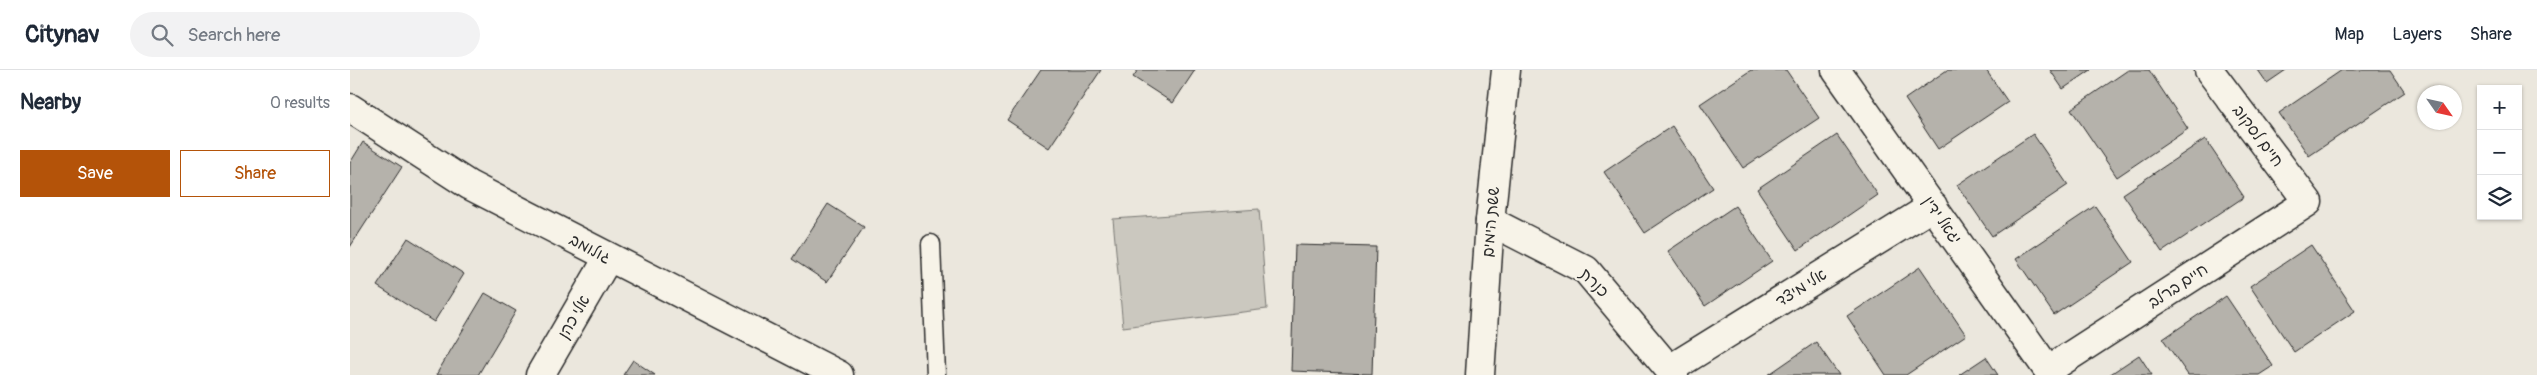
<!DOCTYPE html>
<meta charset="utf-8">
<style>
:root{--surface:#fff;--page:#f2f2f3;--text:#1f2937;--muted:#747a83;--line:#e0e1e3;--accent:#b45309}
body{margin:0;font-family:Pangolin,"Playpen Sans Hebrew",sans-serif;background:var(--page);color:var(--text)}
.controls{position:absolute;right:15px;top:15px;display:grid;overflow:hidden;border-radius:0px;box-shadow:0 1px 4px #0004}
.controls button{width:45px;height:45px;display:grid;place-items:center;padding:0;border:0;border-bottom:1px solid var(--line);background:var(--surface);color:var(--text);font:25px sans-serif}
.compass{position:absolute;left:2067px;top:15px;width:45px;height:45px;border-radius:50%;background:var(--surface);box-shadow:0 1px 4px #0004;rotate:124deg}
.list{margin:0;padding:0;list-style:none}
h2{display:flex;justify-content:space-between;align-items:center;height:65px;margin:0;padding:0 20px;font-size:21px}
h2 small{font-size:16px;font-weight:400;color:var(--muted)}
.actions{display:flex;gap:10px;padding:15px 20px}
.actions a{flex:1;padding:11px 0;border:1px solid var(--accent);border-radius:0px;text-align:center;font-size:18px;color:var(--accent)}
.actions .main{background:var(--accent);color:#fff}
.icon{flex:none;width:28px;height:28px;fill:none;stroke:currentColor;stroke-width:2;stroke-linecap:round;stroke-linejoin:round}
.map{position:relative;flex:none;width:2187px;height:305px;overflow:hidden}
header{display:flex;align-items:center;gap:30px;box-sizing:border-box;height:70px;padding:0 25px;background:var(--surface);border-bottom:1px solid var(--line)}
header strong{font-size:24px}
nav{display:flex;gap:28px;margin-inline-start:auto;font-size:18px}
.search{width:350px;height:45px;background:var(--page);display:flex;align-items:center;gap:12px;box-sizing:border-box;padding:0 18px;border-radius:28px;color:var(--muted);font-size:19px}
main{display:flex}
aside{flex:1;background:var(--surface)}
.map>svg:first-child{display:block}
.green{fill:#cbc8bf;stroke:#7b7a75}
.building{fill:#b5b2ab;stroke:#2b2b2b}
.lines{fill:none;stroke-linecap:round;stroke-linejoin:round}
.service-casing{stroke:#2b2b2b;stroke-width:21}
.minor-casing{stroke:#2b2b2b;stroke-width:31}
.tertiary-casing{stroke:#2b2b2b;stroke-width:31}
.service{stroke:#f7f3e8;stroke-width:18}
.minor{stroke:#f7f3e8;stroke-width:28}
.tertiary{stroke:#f7f3e8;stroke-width:28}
.labels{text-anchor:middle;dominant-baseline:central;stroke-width:4.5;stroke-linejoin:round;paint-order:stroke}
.street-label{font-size:16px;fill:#2b2b2b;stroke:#f7f3e8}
</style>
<header>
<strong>Citynav</strong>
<div class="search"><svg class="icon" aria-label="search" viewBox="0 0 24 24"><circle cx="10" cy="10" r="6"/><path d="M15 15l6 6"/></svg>Search here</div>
<nav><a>Map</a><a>Layers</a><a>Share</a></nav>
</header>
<main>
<aside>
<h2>Nearby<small>0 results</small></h2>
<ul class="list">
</ul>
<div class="actions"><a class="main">Save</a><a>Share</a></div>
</aside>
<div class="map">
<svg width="2187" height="305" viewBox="0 0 2187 305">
<rect width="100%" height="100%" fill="#ebe7dd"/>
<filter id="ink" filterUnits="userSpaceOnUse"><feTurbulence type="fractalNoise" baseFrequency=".02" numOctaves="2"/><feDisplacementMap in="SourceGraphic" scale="10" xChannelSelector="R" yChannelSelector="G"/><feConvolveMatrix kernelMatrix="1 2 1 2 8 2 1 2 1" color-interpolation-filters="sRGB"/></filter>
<g filter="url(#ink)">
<!-- green -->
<path class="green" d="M 909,139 L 917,239 L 773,257 L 763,149 Z"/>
<!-- building -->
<path class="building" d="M 691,0 L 751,0 L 699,78 L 657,50 Z
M 788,0 L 845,0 L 823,33 L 783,7 Z
M 1401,0 L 1436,0 L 1469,48 L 1393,98 L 1350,34 Z
M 1597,0 L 1636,0 L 1658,32 L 1588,79 L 1555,29 Z
M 1700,0 L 1741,0 L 1713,19 Z
M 1778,0 L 1799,0 L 1838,59 L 1767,107 L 1721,39 Z
M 1908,0 L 1936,0 L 1917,13 Z
M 1992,0 L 2040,0 L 2055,22 L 1959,86 L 1929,43 Z
M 1322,56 L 1363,118 L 1295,163 L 1254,102 Z
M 1683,64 L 1718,115 L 1642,166 L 1607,115 Z
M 1487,65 L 1528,125 L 1448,180 L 1407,119 Z
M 1855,69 L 1894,127 L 1812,182 L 1773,124 Z
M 13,72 L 52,97 L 0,177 L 0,93 Z
M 478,134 L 514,157 L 477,212 L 442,189 Z
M 1385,136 L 1422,191 L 1355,236 L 1318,181 Z
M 1745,136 L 1783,192 L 1704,245 L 1666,189 Z
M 58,168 L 114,204 L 84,252 L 27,216 Z
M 945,175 L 1026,177 L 1022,304 L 941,301 Z
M 1961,175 L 2005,241 L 1944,282 L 1900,216 Z
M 1570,197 L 1616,265 L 1556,305 L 1536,305 L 1497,246 Z
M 135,223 L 166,241 L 128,305 L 86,305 Z
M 1876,226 L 1923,296 L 1909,305 L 1838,305 L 1813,269 Z
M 1466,272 L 1489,305 L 1418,305 Z
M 1789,285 L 1802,305 L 1759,305 Z
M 1636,287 L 1648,305 L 1609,305 Z
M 283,290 L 305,305 L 273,305 Z"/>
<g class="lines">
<defs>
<path id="service" d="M 581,174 L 586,305"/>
<path id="minor" d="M 1486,0 L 1698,300 L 1958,132 L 1859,0
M 0,38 L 119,115 L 489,305
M 1140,151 L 1236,200 L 1324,305
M 1320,299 L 1583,136
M 190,305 L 258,188"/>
<path id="tertiary" d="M 1130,305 L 1140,151 L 1156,0"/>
</defs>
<!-- service casing -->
<use href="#service" class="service-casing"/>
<!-- minor casing -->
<use href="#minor" class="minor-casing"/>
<!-- tertiary casing -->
<use href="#tertiary" class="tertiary-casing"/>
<!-- service -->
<use href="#service" class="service"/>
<!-- minor -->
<use href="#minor" class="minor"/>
<!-- tertiary -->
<use href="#tertiary" class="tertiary"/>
</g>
</g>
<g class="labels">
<!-- street labels -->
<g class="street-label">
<text transform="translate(1908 66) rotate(53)">חיים לסקוב</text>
<text transform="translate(1592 150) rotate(55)">יגאל ידין</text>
<text transform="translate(1141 152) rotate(-85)">ששת הימים</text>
<text transform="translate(240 179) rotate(28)">גולומב</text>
<text transform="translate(1244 213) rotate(45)">כנרת</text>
<text transform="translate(1828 216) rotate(-33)">חיים ברלב</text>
<text transform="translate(1451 218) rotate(-32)">אלי מיצד</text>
<text transform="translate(224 247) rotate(-60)">אלי כהן</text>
</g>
</g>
</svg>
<div class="controls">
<button>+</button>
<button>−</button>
<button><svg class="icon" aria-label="layers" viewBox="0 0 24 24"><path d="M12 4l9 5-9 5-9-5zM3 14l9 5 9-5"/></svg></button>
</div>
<svg class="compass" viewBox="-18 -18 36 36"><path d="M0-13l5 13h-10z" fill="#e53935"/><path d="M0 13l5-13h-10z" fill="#747a83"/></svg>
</div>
</main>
